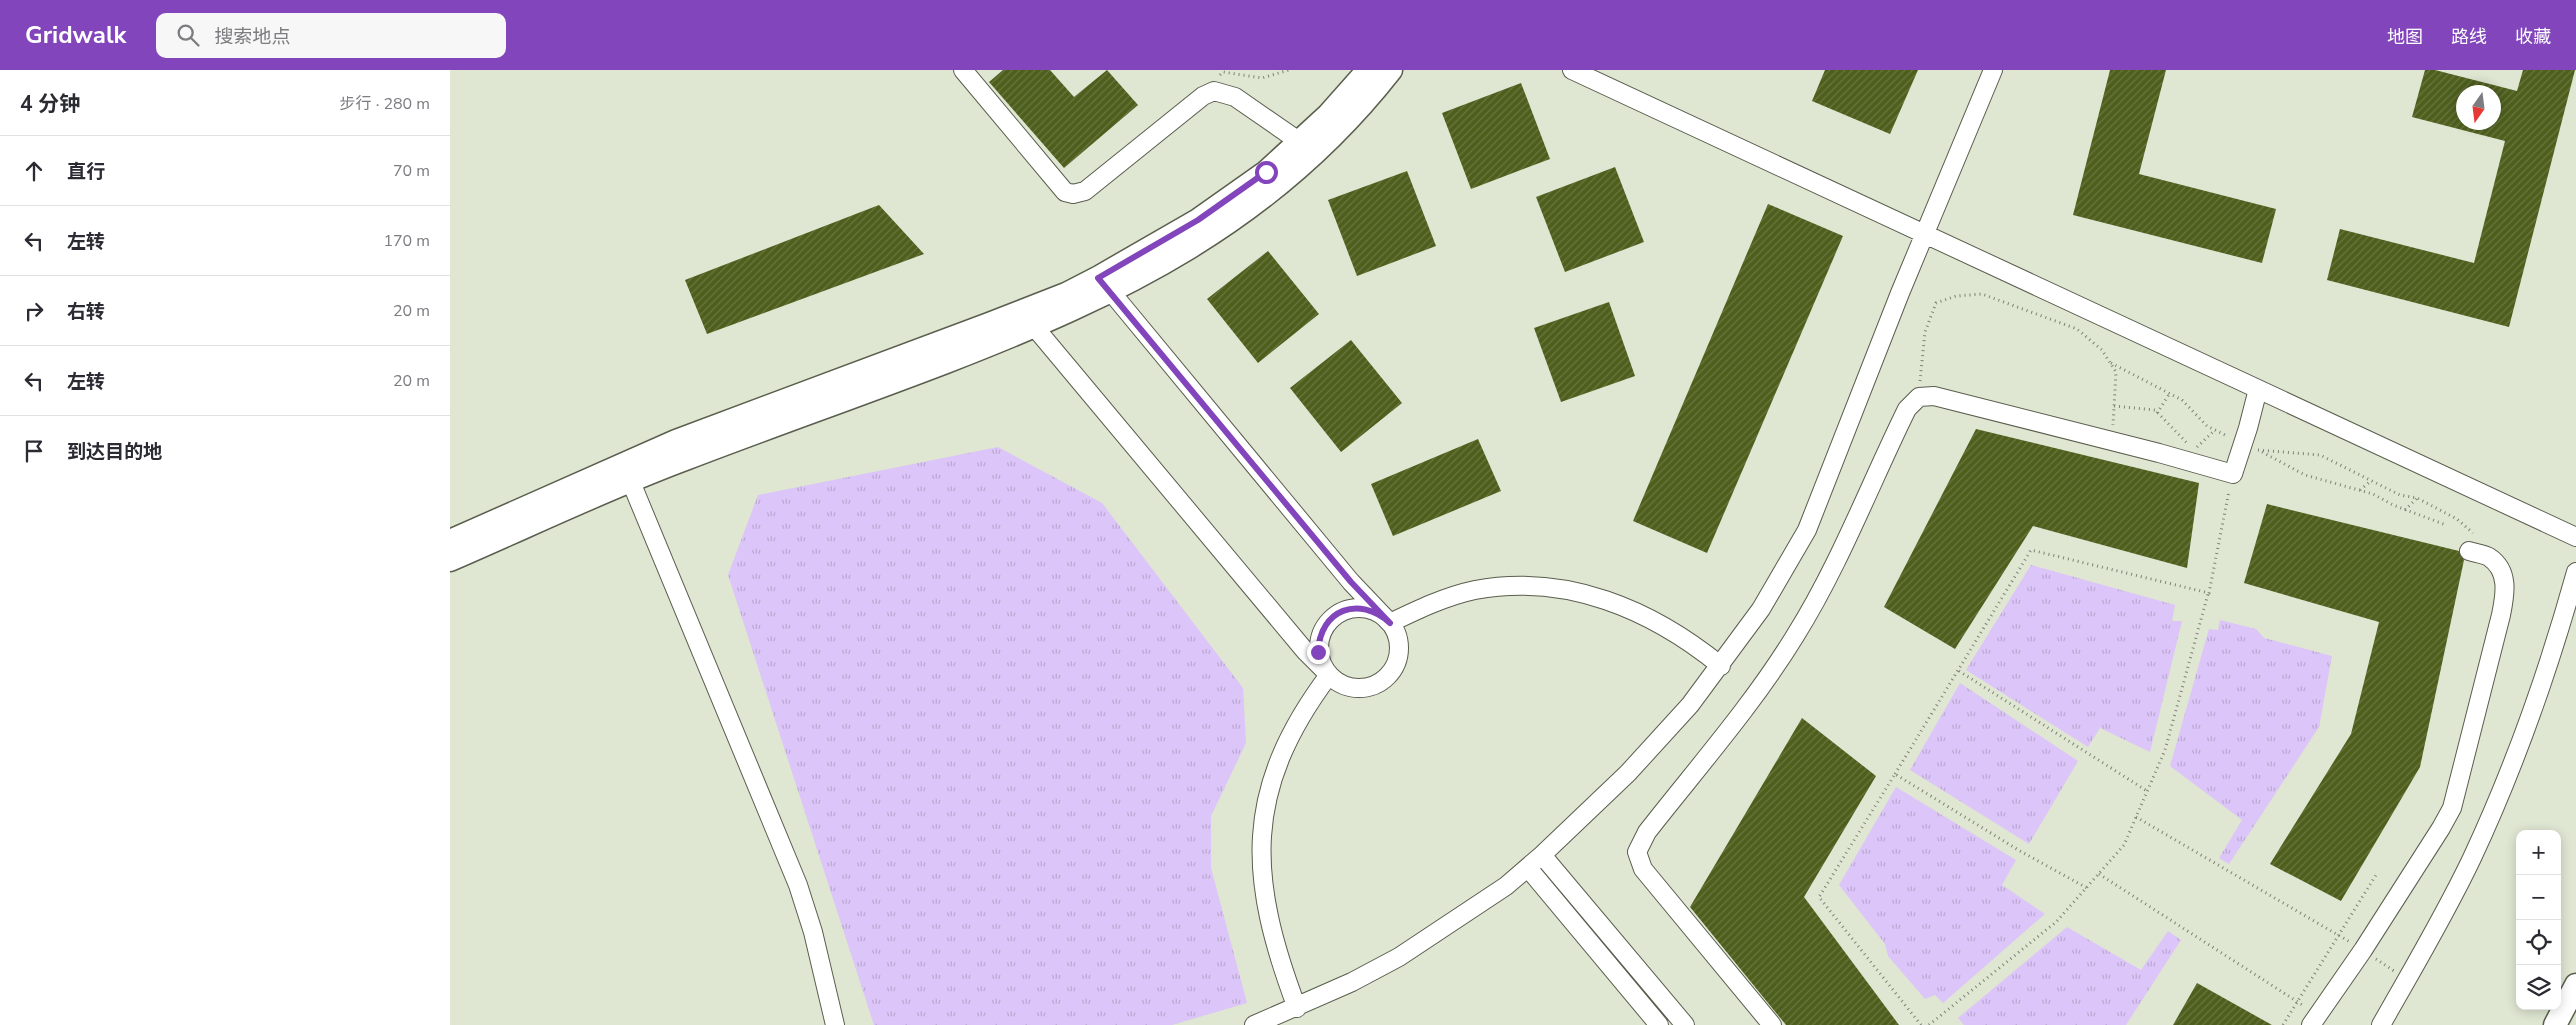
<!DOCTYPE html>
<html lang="zh">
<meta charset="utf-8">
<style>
:root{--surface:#fff;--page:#f7f7f7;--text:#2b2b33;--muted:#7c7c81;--line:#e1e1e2;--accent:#8245bb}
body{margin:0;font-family:"Nunito Sans","Noto Sans SC",sans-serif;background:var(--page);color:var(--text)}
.controls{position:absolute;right:15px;bottom:15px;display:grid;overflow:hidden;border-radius:10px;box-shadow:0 2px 12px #0003}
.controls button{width:45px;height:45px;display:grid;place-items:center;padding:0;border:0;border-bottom:1px solid var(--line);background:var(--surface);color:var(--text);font:25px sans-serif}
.compass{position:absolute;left:2006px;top:15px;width:45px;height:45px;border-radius:50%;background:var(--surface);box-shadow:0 2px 12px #0003;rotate:194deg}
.stop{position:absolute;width:15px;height:15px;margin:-11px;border:4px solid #8245bb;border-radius:50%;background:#fff}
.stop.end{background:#8245bb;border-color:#fff;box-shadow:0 1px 5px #0008}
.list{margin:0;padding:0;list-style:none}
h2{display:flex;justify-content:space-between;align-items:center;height:65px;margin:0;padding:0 20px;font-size:21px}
h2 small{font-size:16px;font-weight:400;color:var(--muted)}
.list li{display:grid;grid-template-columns:32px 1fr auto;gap:15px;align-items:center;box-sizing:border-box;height:70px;padding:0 20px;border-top:1px solid var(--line)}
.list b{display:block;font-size:19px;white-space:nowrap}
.list em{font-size:16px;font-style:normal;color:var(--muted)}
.icon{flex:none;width:28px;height:28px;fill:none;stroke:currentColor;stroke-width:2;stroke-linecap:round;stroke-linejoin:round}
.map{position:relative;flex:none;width:2126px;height:955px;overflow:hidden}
header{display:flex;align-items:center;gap:30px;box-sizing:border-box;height:70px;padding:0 25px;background:var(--accent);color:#fff}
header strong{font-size:24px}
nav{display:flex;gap:28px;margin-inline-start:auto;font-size:18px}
.search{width:350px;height:45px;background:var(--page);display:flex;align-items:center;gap:12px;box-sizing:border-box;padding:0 18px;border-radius:10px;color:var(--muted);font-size:19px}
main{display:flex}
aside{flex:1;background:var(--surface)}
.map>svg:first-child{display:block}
.grass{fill:url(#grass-tufts)}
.building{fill:url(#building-hatch);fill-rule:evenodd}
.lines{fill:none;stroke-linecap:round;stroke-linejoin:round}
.minor-casing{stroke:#595e4d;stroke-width:20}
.major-casing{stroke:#595e4d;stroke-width:25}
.path{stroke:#7e8375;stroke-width:3;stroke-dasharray:1 4;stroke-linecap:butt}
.minor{stroke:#fff;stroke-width:18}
.major{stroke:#fff;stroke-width:22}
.route{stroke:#8245bb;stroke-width:6}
</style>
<header>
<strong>Gridwalk</strong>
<div class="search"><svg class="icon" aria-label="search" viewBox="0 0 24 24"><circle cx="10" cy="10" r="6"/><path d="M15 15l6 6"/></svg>搜索地点</div>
<nav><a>地图</a><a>路线</a><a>收藏</a></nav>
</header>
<main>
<aside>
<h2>4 分钟<small>步行 · 280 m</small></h2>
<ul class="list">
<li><svg class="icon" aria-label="ahead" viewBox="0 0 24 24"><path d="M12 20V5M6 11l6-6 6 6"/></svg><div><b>直行</b></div><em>70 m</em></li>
<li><svg class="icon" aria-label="left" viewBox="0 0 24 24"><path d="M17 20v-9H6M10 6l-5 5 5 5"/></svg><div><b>左转</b></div><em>170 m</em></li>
<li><svg class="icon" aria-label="right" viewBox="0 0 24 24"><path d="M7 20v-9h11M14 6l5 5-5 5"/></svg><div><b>右转</b></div><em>20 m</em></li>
<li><svg class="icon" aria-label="left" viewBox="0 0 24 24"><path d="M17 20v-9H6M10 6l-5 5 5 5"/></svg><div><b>左转</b></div><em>20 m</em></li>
<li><svg class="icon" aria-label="arrive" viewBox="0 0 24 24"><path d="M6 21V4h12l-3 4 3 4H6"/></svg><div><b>到达目的地</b></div></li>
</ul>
</aside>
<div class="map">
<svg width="2126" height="955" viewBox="0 0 2126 955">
<defs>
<pattern id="grass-tufts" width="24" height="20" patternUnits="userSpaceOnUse" patternTransform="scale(1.25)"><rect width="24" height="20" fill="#dcc5f8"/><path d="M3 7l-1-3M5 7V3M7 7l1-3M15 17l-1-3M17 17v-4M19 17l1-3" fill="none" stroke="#bca8d3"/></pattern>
<pattern id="building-hatch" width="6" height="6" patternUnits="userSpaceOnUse" patternTransform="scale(1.25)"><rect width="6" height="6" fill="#4e5f1c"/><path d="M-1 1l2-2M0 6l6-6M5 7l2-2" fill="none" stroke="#687643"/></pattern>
</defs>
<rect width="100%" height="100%" fill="#dfe6d2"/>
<!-- grass -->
<path class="grass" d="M 548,377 L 652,433 L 793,618 L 796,673 L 761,746 L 761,798 L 797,933 L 722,955 L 424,955 L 278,505 L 308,425 Z
M 1581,495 L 1725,535 L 1722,551 L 1732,551 L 1700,682 L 1650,658 L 1638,677 L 1516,600 Z
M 1770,550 L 1806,559 L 1814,568 L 1882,586 L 1869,657 L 1779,794 L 1769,788 L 1792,750 L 1720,696 L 1759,559 L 1768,560 Z
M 1510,613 L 1628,691 L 1579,774 L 1460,700 Z
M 1446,717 L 1566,790 L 1552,815 L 1595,844 L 1493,933 L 1485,925 L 1475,929 L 1438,886 L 1435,874 L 1389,815 Z
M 1617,857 L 1691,900 L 1718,861 L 1731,870 L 1676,955 L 1514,955 L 1508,948 Z"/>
<!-- building -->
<path class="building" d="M 553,0 L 600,0 L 624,27 L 657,0 L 688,35 L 614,98 L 539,12 Z
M 1375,0 L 1468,0 L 1440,64 L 1362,31 Z
M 1660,0 L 1716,0 L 1689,104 L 1826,139 L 1812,193 L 1623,145 Z
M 1975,0 L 1985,0 L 2067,21 L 2073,0 L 2125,0 L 2059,257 L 1877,210 L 1890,159 L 2024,193 L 2055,71 L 1962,47 ZM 2014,22 L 2044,22 L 2044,52 L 2014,52 Z
M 1071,13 L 1100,89 L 1021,119 L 992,43 Z
M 1165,97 L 1194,172 L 1115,202 L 1086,127 Z
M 957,101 L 986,176 L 907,206 L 878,130 Z
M 1318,134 L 1393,166 L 1257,483 L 1183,451 Z
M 429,135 L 474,184 L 257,264 L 235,210 Z
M 818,181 L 869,244 L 808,293 L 757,229 Z
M 1159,232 L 1185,306 L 1111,332 L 1084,258 Z
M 901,270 L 952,333 L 891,382 L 840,318 Z
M 1526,359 L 1749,413 L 1737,498 L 1583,456 L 1505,579 L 1434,537 Z
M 1028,369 L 1051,421 L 943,466 L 921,414 Z
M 1817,434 L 2009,481 L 2014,490 L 1970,697 L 1891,831 L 1820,794 L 1901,664 L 1929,552 L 1794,513 Z
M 1352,648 L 1426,706 L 1354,827 L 1449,955 L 1336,955 L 1240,837 Z
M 1747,913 L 1822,955 L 1723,955 Z"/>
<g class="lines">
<defs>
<path id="minor" d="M 513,0 L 615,122 L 623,124 L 635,121 L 753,26 L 764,21 L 785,27 L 850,72
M 1122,0 L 2126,467
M 652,211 L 901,512 L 940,553 C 967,540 996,526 1025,520 C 1116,503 1201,539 1271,596
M 577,248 L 856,582 L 879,605 C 792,721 798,808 847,938
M 176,400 L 348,815 L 363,862 L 385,955
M869 578a40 40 0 1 1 80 0a40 40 0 1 1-80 0Z
M 1092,785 L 1235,955
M 1078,798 L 1209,955
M 804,955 L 902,912 L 949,887 L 1056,816 L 1092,785 L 1178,703 L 1240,635 L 1311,539 L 1357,460 L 1450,223 L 1543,0
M 1322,955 L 1193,799 L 1187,782 L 1197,762 C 1247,698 1302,636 1345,566 C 1390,494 1420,414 1457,339 L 1469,327 L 1484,326 L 1709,383 L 1783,404 L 1798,358 L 1808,319
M 1861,955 L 1913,880 L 1991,758 L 2002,738 L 2051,545 C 2055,525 2060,501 2039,487 C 2034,484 2025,483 2019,481
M 1931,955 C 1962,900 1995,845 2022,788 C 2065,696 2099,599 2126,502"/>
<path id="major" d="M 0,471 L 226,371 L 539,254 L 616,224 L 649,207 L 748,150 L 816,102 L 878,45 L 918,0
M 0,490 C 79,456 157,418 238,388 C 324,355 410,325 496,292 C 671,224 822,152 941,0
M 2105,955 L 2126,915"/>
</defs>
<!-- minor casing -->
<use href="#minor" class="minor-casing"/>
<!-- major casing -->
<use href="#major" class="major-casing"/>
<!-- path -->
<path class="path" d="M 770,5 L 773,2 L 812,8 L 839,0
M 1661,293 L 1732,330 L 1757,356 L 1777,366
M 1470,311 L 1475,262 L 1486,233 L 1506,226 L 1532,224 L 1627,259 L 1652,280 L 1666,302 L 1663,355
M 1664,336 L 1705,340 L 1737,373
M 1707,343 L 1720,323
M 1747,377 L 1765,360
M 1808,380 L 1870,385 L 1950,425 L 1967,428 L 2007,449 L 2023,463
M 1812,382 L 1855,405 L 1923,424 L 1943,435 L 1996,455
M 1910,420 L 1921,411
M 1955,440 L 1967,428
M 1509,601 L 1697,721
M 1445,704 L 1581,480 L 1759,523 L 1779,421
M 1686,747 L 1900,872
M 1649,804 L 1854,936
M 1926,889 L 1944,901
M 1471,955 L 1369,827 L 1445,704 L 1570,781 L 1637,818
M 1479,955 L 1606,852 L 1674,775 L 1715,680 L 1758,524
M 1833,955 L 1926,805"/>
<!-- minor -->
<use href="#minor" class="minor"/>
<!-- major -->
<use href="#major" class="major"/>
</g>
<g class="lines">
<!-- route -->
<path class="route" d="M 816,102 L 748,150 L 648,208 L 901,512 L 940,553 C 909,525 870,539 868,582"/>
</g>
</svg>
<div class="controls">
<button>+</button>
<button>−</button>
<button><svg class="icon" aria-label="locate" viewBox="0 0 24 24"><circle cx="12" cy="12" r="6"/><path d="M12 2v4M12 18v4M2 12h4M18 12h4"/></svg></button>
<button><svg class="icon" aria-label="layers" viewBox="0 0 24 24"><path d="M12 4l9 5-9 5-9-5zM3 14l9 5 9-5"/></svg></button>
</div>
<svg class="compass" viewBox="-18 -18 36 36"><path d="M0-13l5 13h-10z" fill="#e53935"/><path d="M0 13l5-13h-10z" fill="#7c7c81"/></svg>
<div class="stop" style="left:816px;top:102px"></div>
<div class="stop end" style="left:868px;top:582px"></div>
</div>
</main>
